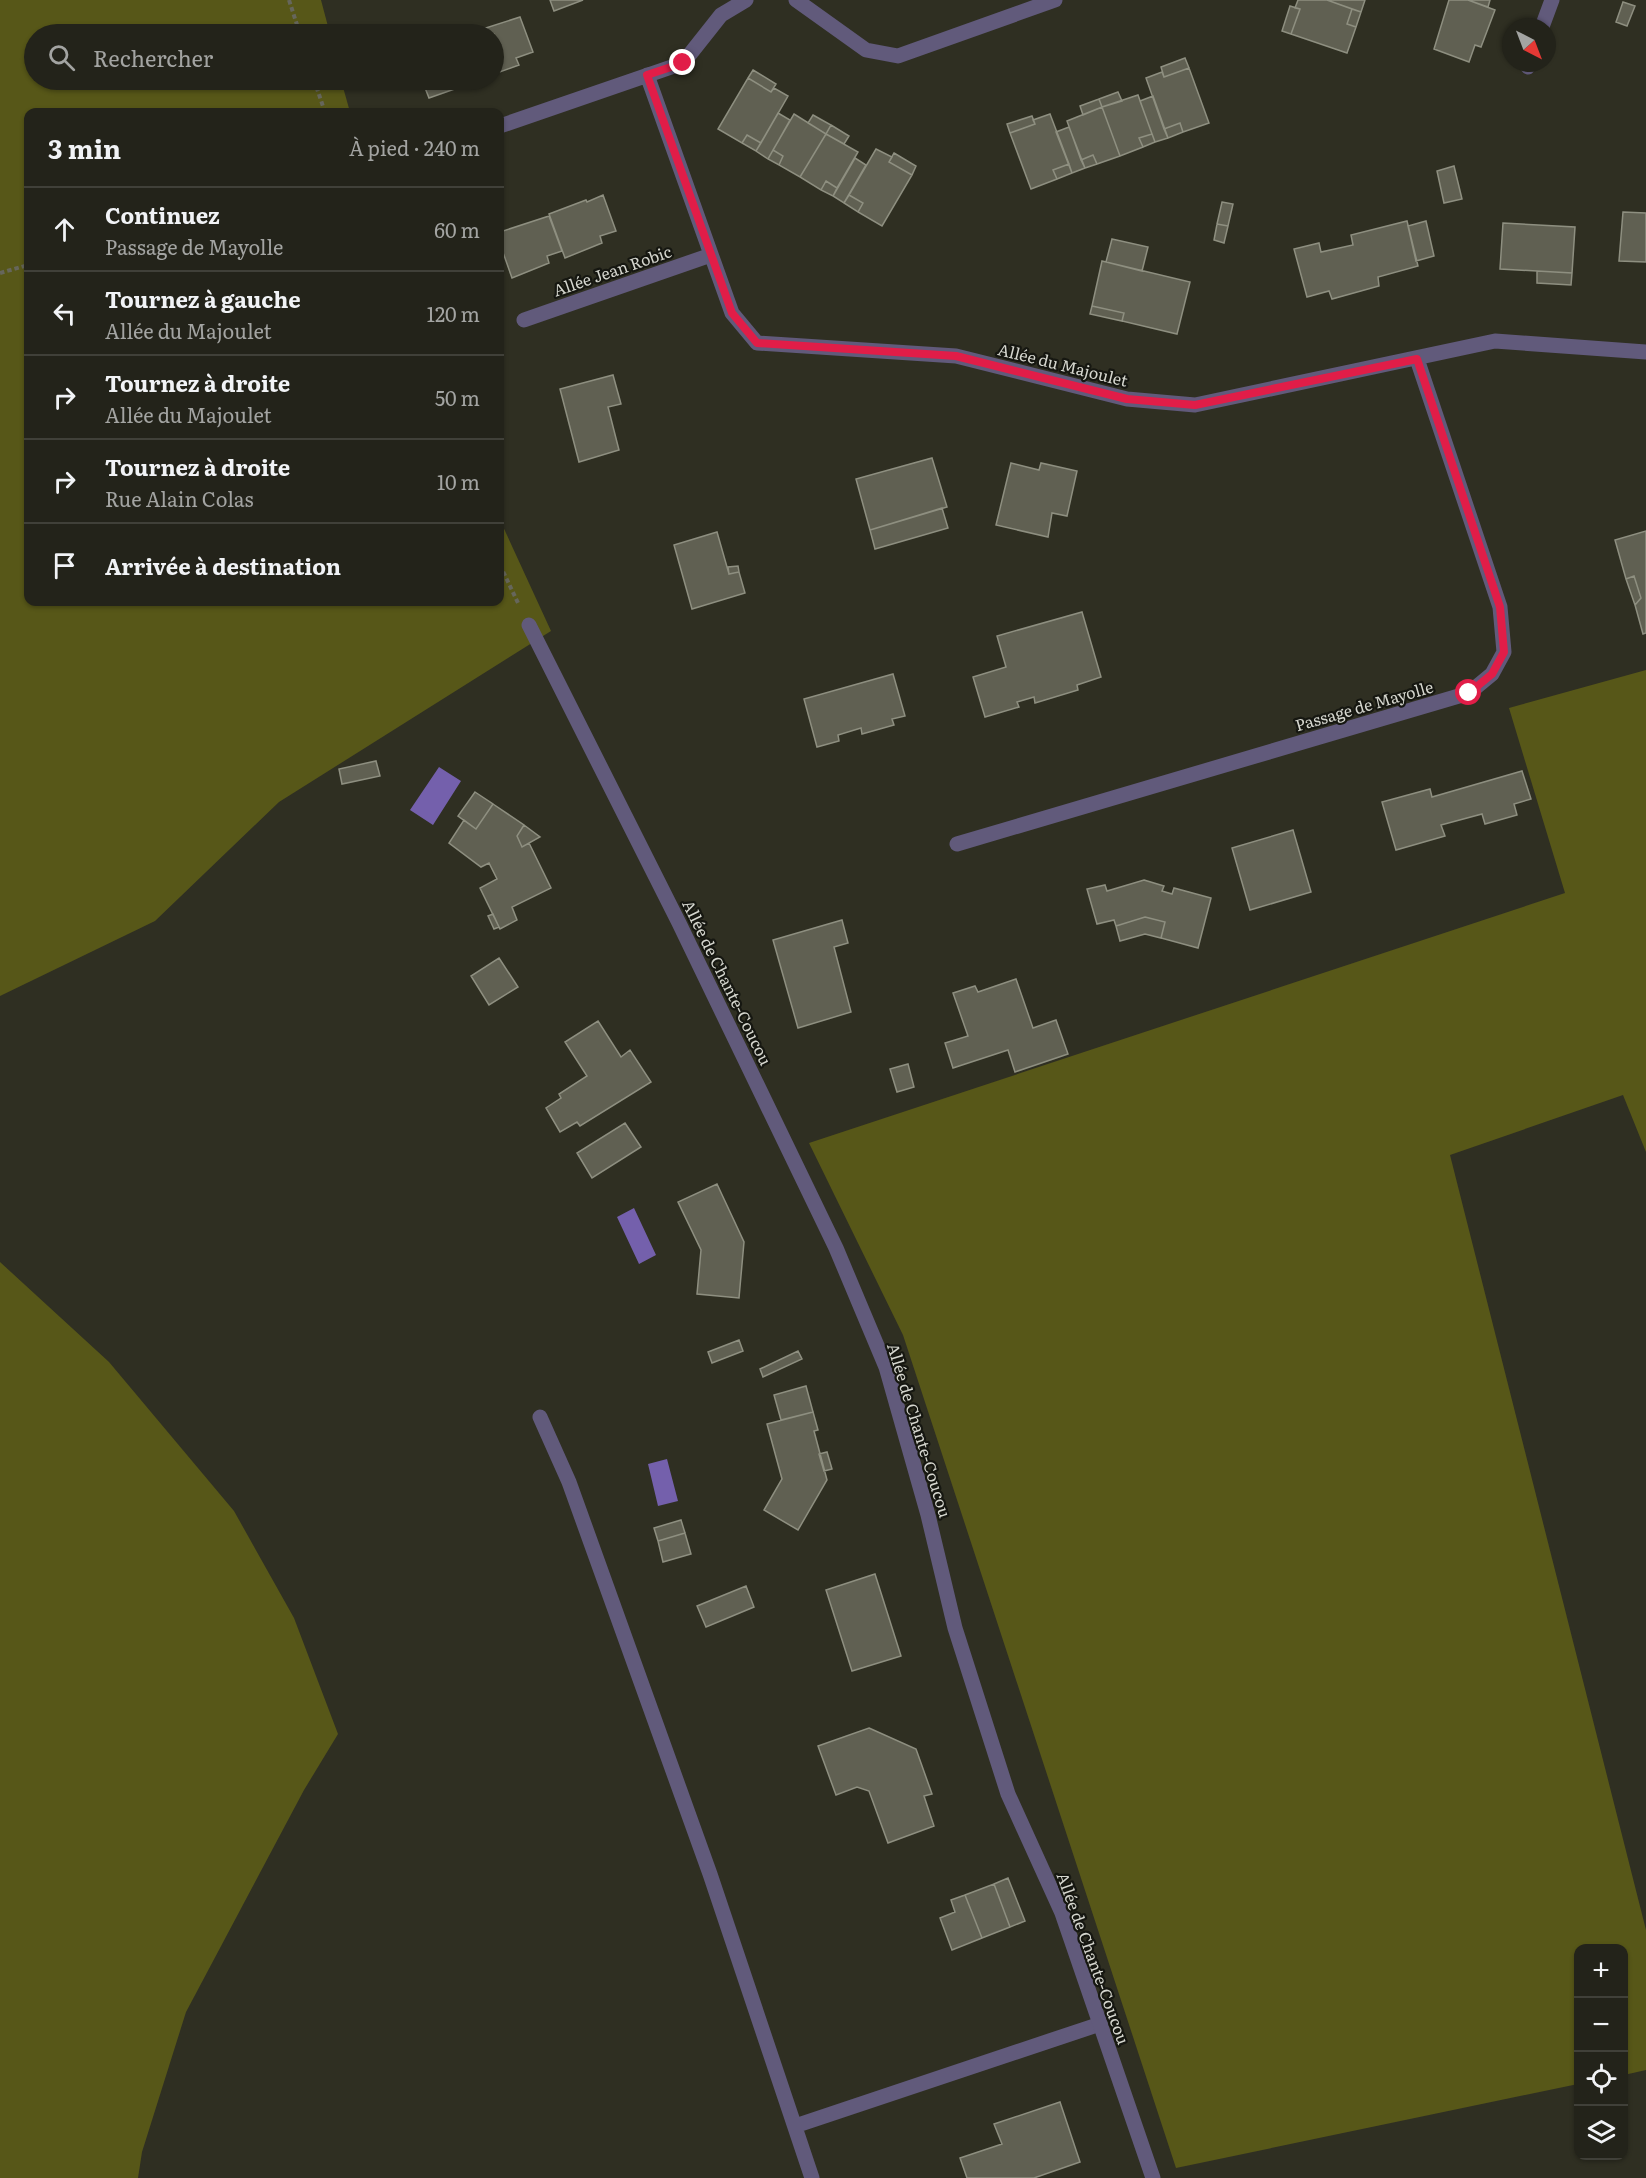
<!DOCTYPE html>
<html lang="fr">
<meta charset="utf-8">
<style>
:root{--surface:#23231a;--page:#2b2b23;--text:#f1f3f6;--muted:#a3a4a2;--line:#404039}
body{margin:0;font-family:Literata,serif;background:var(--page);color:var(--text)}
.controls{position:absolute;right:18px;bottom:18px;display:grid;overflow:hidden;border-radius:12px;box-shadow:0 2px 4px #0004}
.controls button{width:54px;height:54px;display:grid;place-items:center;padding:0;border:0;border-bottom:2px solid var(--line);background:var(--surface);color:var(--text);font:30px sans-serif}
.compass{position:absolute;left:1502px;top:18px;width:54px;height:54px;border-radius:50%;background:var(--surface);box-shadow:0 2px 4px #0004;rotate:138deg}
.stop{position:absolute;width:18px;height:18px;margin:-14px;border:4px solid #e11d48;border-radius:50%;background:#fff}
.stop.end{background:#e11d48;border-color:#fff;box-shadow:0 2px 6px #0008}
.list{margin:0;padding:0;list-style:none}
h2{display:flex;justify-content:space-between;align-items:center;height:78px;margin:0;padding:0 24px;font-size:26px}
h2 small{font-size:20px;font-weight:400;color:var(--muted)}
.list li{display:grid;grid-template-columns:39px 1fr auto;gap:18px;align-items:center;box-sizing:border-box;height:84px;padding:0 24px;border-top:2px solid var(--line)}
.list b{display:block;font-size:22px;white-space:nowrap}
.list p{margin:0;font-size:20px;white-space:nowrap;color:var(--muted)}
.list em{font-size:20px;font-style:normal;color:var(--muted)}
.icon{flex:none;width:33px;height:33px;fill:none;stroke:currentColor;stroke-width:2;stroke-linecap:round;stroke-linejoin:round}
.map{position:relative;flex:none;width:1646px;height:2178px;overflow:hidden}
.search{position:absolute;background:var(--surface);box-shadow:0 2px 4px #0004;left:24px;top:24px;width:480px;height:66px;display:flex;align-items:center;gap:15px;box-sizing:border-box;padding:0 21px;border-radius:33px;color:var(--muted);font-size:22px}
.panel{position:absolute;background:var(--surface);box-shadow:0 2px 4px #0004;left:24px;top:108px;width:480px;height:498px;border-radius:12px}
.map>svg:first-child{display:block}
.green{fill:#575718}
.water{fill:#7460ac}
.building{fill:#606052;stroke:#8e8f80;stroke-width:1.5}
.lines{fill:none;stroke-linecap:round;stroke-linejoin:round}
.path{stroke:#66665b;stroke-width:4;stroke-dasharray:4.5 3;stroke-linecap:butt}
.service{stroke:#615a7b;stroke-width:15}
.minor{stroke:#615a7b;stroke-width:15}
.route{stroke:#e11d48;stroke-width:8}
.labels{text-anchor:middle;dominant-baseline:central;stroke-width:4.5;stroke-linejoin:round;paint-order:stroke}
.street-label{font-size:16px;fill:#d5d6ce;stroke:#161711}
</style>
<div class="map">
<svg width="1646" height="2178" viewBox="0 0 1646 2178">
<rect width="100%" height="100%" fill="#2f2f22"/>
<!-- green -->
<path class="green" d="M 0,0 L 321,0 L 330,34 L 34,34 L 34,80 L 341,80 L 350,112 L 28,112 L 28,602 L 500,602 L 500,520 L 551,631 L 279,802 L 155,921 L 0,996 Z
M 1646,670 L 1646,1152 L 1623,1095 L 1450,1155 L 1646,1930 L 1646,2070 L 1624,2075 L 1624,1948 L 1578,1948 L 1578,2084 L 1176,2168 L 903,1335 L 809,1143 L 1565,893 L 1509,708 Z
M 0,1262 L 109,1362 L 234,1511 L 294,1618 L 338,1734 L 304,1790 L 186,2012 L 142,2152 L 138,2178 L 0,2178 Z"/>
<!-- water -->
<path class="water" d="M 439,767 L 461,781 L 433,825 L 410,810 Z
M 634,1208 L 656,1255 L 639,1264 L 617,1217 Z
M 667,1459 L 678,1501 L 658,1506 L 648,1464 Z"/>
<!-- building -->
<path class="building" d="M 550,0 L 583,0 L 554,11 Z
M 1298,0 L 1327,0 L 1352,9 L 1347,24 L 1356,27 L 1347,53 L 1291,34 L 1300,9 L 1295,8 Z
M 1327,0 L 1365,0 L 1361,12 Z
M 1449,0 L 1468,0 L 1495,10 L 1481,47 L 1475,45 L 1469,62 L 1434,49 Z
M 1468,0 L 1490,0 L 1488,7 Z
M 1623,2 L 1635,6 L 1627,26 L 1616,22 Z
M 1290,6 L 1300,9 L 1291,34 L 1282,31 Z
M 1352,9 L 1361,12 L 1356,27 L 1347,24 Z
M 520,17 L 533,52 L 516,58 L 519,65 L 494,74 L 494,34 L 467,34 Z
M 1185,58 L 1189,68 L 1164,77 L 1161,67 Z
M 1189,68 L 1209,123 L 1183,132 L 1180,123 L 1164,129 L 1146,78 L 1162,72 L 1164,77 Z
M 753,70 L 776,84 L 771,92 L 748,78 Z
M 748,78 L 771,92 L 774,88 L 788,96 L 761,143 L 747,135 L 742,143 L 718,129 Z
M 422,80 L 465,80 L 466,85 L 429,98 Z
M 1118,92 L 1122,101 L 1102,107 L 1099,99 Z
M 1138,95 L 1152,134 L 1139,138 L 1143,147 L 1120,156 L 1102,107 Z
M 1153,96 L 1168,138 L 1155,142 L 1140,101 Z
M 1099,99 L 1102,107 L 1083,115 L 1080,106 Z
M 1102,107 L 1120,156 L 1097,164 L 1093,155 L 1081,160 L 1067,121 Z
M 778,113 L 790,120 L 768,159 L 756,151 Z
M 794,114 L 826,134 L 800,177 L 779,165 L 783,156 L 773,150 Z
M 1050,114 L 1069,164 L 1053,170 L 1057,179 L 1031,189 L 1010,133 L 1035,124 L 1033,120 Z
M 813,115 L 831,125 L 826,134 L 808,123 Z
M 1032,116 L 1035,124 L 1010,133 L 1007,124 Z
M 1180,123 L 1183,132 L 1168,138 L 1164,129 Z
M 831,125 L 849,136 L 844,144 L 826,134 Z
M 1069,127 L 1085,168 L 1072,173 L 1056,132 Z
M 826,134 L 858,152 L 837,188 L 826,181 L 821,190 L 800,177 Z
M 1152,134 L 1155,142 L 1143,147 L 1139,138 Z
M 747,135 L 761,143 L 756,151 L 742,143 Z
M 876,149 L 892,157 L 889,162 L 912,175 L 882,226 L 858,212 L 863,203 L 849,195 Z
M 773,150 L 783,156 L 779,165 L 768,159 Z
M 894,153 L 916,166 L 912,175 L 889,162 Z
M 1093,155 L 1097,164 L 1085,168 L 1081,160 Z
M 855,158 L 866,165 L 844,203 L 833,196 Z
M 1069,164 L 1072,173 L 1057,179 L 1053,170 Z
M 1454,166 L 1462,199 L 1444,203 L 1437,171 Z
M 826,181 L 837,188 L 833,196 L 821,190 Z
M 603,195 L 616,231 L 600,236 L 602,243 L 565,258 L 549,214 L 586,200 L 587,202 Z
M 849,195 L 863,203 L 858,212 L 844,203 Z
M 1222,202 L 1233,204 L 1228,226 L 1217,224 Z
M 1623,212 L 1646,213 L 1646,262 L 1619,261 Z
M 549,216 L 562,251 L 547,256 L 549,263 L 512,278 L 500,244 L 500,232 Z
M 1407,221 L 1418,266 L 1378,277 L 1379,286 L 1332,299 L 1329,291 L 1307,297 L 1294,249 L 1319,243 L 1321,252 L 1353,245 L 1351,235 Z
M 1426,221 L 1434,256 L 1416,261 L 1408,226 Z
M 1503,223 L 1575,227 L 1572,273 L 1500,269 Z
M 1217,224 L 1228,226 L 1224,243 L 1214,240 Z
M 1112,239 L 1148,247 L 1142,271 L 1106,262 Z
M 1102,261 L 1190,282 L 1177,334 L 1122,321 L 1124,313 L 1092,306 Z
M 1537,271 L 1572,273 L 1571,285 L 1537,283 Z
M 1092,306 L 1124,313 L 1122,321 L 1090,314 Z
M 613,375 L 621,404 L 608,407 L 619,450 L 579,462 L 560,389 Z
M 932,458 L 947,507 L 870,530 L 856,479 Z
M 1011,463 L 1039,470 L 1041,463 L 1077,471 L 1067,516 L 1052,513 L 1048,537 L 996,525 Z
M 942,508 L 948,528 L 875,549 L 870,530 Z
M 1646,531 L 1646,633 L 1643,634 L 1635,605 L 1641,598 L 1634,576 L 1626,579 L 1615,540 Z
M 717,532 L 729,574 L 739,572 L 745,593 L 692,609 L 674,545 Z
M 738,566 L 739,572 L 729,574 L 728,567 Z
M 1634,576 L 1641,598 L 1635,605 L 1626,579 Z
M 1082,612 L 1101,677 L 1077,685 L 1078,690 L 1035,703 L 1034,697 L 1017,702 L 1019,707 L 985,717 L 973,677 L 1006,667 L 997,636 Z
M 893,674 L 905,716 L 892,719 L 894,725 L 862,734 L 861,728 L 838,735 L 839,741 L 817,747 L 804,699 Z
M 376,761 L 380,776 L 342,784 L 339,769 Z
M 1522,771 L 1531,799 L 1514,804 L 1517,815 L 1485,824 L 1482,814 L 1441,825 L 1445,836 L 1396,850 L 1382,802 L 1430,789 L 1432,797 Z
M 475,792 L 493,804 L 476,829 L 458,816 Z
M 493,804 L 524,825 L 517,836 L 522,847 L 529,843 L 551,888 L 512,907 L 517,920 L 500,929 L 480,888 L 497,879 L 489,863 L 481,867 L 449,843 L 464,820 L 476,829 Z
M 524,825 L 540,837 L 522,847 L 517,836 Z
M 1293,830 L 1311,892 L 1250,910 L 1232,848 Z
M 1144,880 L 1164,886 L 1162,891 L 1172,894 L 1174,888 L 1211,898 L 1198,948 L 1161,938 L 1165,922 L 1145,917 L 1116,926 L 1114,920 L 1097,924 L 1087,889 L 1105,885 L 1107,891 Z
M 493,914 L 499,927 L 494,929 L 488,916 Z
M 1145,917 L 1165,922 L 1161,938 L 1145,934 L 1120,941 L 1116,926 Z
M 842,920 L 848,943 L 834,947 L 851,1012 L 798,1028 L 773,940 Z
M 499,958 L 518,987 L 489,1005 L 471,976 Z
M 1016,979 L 1033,1028 L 1056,1020 L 1068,1054 L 1015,1072 L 1008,1050 L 953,1068 L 945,1043 L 968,1036 L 953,993 L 975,986 L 978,992 Z
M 598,1021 L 621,1057 L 630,1050 L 651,1082 L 580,1126 L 577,1122 L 560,1132 L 546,1108 L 561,1098 L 559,1094 L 587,1076 L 565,1042 Z
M 908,1064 L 914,1087 L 897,1092 L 890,1069 Z
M 625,1123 L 641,1147 L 592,1178 L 577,1153 Z
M 717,1184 L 744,1242 L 739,1298 L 697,1294 L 701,1250 L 678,1202 Z
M 739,1340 L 743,1351 L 712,1363 L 708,1352 Z
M 798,1351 L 802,1359 L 763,1377 L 760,1369 Z
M 806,1386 L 813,1412 L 781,1420 L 774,1395 Z
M 813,1412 L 818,1430 L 814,1431 L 827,1480 L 798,1530 L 764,1510 L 782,1479 L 767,1424 Z
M 827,1452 L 832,1469 L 824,1471 L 819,1454 Z
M 681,1520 L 685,1533 L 658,1541 L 654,1528 Z
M 685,1533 L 691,1554 L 663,1562 L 658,1541 Z
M 875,1574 L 901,1656 L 852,1671 L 826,1590 Z
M 746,1586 L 754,1607 L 706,1627 L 697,1606 Z
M 869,1728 L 916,1749 L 932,1794 L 924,1796 L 934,1826 L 888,1843 L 869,1791 L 857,1787 L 836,1795 L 818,1746 Z
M 1008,1878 L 1025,1921 L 1010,1927 L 994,1884 Z
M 994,1884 L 1010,1927 L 982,1938 L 965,1895 Z
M 965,1895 L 982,1938 L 952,1950 L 940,1918 L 955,1912 L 951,1900 Z
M 1060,2102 L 1080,2162 L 1034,2178 L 967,2178 L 960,2158 L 1002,2144 L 994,2124 Z"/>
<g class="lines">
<!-- path -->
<path class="path" d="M 289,0 L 300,34
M 314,80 L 325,112
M 0,273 L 28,265
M 500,565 L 518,603"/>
<!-- service -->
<path class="service" d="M 540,1417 L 569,1482 L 710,1874 L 812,2178
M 795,2126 L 1100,2024"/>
<!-- minor -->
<path class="minor" d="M 796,0 L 866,50 L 898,56 L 1055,0
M 1542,27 L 1552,0
M 1528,67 L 1529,63
M 647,75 L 732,313 L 757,343 L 956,356 L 1127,399 L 1195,405 L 1495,341 L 1646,352
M 500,126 L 683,63 L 721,15 L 746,0
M 524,320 L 711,255
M 529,625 L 679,923 L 836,1248 L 886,1367 L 928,1515 L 955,1628 L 1008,1794 L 1062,1913 L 1153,2178
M 957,844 L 1469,693 L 1492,674 L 1504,652 L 1500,607 L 1417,359"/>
</g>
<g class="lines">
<!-- route -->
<path class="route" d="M 683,63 L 647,75 L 732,313 L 757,343 L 956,356 L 1127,399 L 1195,405 L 1417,359 L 1500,607 L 1504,652 L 1492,674 L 1469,693"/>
</g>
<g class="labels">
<!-- street labels -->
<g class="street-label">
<text transform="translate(612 270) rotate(-19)">Allée Jean Robic</text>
<text transform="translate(1063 364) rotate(14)">Allée du Majoulet</text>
<text transform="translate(1364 705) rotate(-16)">Passage de Mayolle</text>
<text transform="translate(728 982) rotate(64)">Allée de Chante-Coucou</text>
<text transform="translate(920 1430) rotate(73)">Allée de Chante-Coucou</text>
<text transform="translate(1094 1958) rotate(70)">Allée de Chante-Coucou</text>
</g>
</g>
</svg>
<div class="controls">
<button>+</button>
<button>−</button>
<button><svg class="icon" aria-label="locate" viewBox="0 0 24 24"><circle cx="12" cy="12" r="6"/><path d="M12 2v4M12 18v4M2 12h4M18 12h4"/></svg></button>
<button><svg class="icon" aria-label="layers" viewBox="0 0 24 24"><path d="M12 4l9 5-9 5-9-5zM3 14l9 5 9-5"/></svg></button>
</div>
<svg class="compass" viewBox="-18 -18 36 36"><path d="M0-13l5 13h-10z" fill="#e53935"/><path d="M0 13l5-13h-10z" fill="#a3a4a2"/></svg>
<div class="stop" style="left:1469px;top:693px"></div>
<div class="stop end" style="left:683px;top:63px"></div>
<div class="search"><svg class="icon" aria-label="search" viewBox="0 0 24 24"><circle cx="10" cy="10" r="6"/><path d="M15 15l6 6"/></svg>Rechercher</div>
<section class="panel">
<h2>3 min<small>À pied · 240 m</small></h2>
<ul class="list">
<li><svg class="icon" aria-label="ahead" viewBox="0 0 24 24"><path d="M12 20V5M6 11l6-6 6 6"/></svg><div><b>Continuez</b><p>Passage de Mayolle</p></div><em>60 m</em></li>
<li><svg class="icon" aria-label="left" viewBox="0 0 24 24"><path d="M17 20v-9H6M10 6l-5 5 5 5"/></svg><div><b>Tournez à gauche</b><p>Allée du Majoulet</p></div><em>120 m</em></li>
<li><svg class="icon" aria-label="right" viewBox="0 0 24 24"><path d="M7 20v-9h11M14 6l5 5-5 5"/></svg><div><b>Tournez à droite</b><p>Allée du Majoulet</p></div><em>50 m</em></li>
<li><svg class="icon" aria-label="right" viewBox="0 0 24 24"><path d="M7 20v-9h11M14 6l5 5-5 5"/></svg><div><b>Tournez à droite</b><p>Rue Alain Colas</p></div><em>10 m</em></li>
<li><svg class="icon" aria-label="arrive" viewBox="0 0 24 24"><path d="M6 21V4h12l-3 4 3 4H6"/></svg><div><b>Arrivée à destination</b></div></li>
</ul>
</section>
</div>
